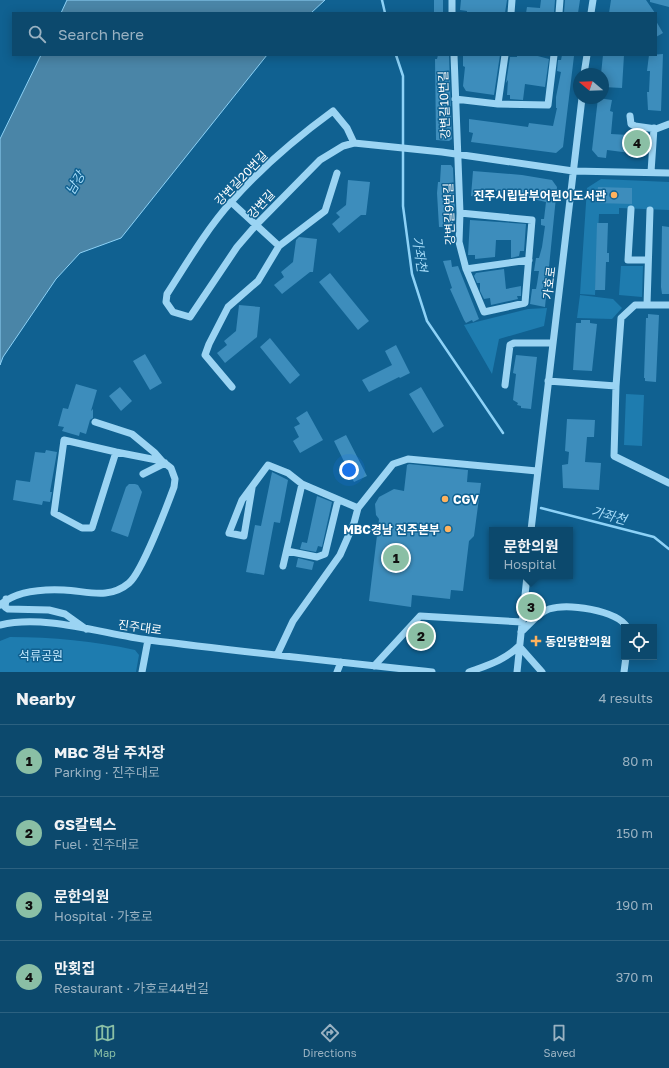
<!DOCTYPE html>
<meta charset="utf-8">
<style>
:root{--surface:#0c496d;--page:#155072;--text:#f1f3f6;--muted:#9ab2c2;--line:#2c6180;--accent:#8abfa5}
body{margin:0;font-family:"Golos Text","Noto Sans KR",sans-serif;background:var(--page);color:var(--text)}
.controls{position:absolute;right:12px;bottom:12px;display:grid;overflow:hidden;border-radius:0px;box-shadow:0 2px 10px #0003}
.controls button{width:36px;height:36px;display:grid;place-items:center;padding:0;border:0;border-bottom:1px solid var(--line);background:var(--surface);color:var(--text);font:20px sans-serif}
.compass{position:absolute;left:573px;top:68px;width:36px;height:36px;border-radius:50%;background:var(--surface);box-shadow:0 2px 10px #0003;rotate:289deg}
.you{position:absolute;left:349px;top:470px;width:14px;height:14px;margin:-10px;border:3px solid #fff;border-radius:50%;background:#1a73e8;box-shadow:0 0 0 6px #1a73e833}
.badge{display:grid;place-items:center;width:26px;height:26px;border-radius:50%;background:var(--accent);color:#111;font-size:13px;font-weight:700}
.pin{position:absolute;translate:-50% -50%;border:2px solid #fff;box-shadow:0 1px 4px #0006}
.popup{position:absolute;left:489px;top:527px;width:84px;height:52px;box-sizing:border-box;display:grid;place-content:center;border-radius:0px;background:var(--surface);filter:drop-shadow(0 1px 3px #0005);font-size:13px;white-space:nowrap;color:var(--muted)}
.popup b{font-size:15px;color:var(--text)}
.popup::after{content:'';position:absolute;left:50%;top:100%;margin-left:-8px;border:8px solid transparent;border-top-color:var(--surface)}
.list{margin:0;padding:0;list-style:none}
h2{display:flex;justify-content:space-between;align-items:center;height:52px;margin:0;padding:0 16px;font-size:17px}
h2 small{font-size:13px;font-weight:400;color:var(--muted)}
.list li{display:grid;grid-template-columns:26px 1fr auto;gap:12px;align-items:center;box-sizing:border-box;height:72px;padding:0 16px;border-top:1px solid var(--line)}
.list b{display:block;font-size:15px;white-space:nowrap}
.list p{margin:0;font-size:13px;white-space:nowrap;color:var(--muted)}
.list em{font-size:13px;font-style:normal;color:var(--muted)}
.icon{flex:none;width:22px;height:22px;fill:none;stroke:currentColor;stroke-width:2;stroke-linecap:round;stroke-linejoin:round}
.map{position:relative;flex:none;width:669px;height:672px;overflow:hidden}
.search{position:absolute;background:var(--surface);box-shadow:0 2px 10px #0003;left:12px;right:12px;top:12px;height:44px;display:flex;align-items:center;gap:10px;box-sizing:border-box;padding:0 14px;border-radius:0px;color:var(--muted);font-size:15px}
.sheet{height:340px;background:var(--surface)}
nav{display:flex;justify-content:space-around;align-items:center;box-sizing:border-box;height:56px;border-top:1px solid var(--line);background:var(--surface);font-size:11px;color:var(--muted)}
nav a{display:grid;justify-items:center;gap:2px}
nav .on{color:var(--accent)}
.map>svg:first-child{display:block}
.green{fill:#1e7caf}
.water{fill:#4a85a7;stroke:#8dd2f7}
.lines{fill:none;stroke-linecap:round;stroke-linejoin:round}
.stream{stroke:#8dd2f7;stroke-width:2.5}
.building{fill:#3d8dbc}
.minor{stroke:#9bd4f3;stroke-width:7}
.poi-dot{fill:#ffb25d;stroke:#106191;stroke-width:1.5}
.labels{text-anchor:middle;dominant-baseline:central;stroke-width:3;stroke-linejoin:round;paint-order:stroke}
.street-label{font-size:12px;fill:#fff;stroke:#106191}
.poi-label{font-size:12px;font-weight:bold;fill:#fff;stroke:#106191;text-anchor:end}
.park-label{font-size:12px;fill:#c3e9fe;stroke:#106191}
.water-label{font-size:13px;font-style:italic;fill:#a7ddfa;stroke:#106191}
</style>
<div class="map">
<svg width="669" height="672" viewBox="0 0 669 672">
<rect width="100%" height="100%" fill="#106191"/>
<!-- green -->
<path class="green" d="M 601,179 L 669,182 L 669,210 L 619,208 L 619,214 L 599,214 L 595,295 L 580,294 L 587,188 Z
M 621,266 L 643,266 L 642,297 L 619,295 Z
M 580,295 L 613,299 L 622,308 L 612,319 L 577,318 Z
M 547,308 L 544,326 L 499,339 L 492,374 L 464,325 L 528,309 Z
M 626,394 L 644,395 L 642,446 L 624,445 Z
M 10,637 C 53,637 94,641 135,650 L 139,655 L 136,672 L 0,672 L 0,641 Z"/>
<!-- water -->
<path class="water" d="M 67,0 L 325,0 L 311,13 L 61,13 Z
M 41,55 L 267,55 L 121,238 L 80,253 L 56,279 L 3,357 L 0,365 L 0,139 Z"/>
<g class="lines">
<!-- stream -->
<path class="stream" d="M 382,0 L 385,13
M 396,55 L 403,76 L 403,206 L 412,274 L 427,321 L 503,433
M 541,508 L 654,537 L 669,549"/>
</g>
<!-- building -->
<path class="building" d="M 434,0 L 443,0 L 443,13 L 434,13 Z
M 461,0 L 507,0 L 505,13 L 467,13 L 467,11 L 460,10 Z
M 541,0 L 555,0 L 554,13 L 526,13 L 527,7 L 540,8 Z
M 565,0 L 580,0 L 578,13 L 564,13 Z
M 611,0 L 646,0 L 655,13 L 609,13 Z
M 650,0 L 669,0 L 669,7 L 650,2 Z
M 656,21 L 663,33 L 656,37 Z
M 663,54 L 661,111 L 648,110 L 647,92 L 649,92 L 650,71 L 647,71 L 649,55 Z
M 438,55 L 449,55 L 452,139 L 449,141 L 436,140 L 435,59 L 437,59 Z
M 463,55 L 500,55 L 494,95 L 466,91 L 463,86 L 465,67 L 463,66 Z
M 517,55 L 534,55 L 549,59 L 545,87 L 525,84 L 523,100 L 510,99 L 510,95 L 507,95 L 508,80 L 506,83 L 510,57 L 517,57 Z
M 562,55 L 574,56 L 563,147 L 556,153 L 471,142 L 473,133 L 469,132 L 469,119 L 528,127 L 529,123 L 553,126 L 557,108 L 556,108 L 556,97 L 561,72 L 557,71 L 558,60 L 561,60 Z
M 603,55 L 624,55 L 622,88 L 603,87 L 603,74 L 601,74 Z
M 598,98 L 612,100 L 610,111 L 613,112 L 611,134 L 629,135 L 629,133 L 648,135 L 646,155 L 607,150 L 606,158 L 598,157 L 592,150 Z
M 441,165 L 451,165 L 453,168 L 455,211 L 453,211 L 453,227 L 439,227 L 437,193 L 438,182 L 440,182 Z
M 473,171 L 522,175 L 552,180 L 557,187 L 545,307 L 530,304 L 532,289 L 536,289 L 537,284 L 539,271 L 534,271 L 536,258 L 539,258 L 542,247 L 545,226 L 541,225 L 541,219 L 544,219 L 546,202 L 492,190 L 491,198 L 471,196 Z
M 348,180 L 370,182 L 366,215 L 361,215 L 339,233 L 332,224 L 340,217 L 336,213 L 346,205 Z
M 598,187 L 632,188 L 632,204 L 596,203 Z
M 470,220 L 526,224 L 524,251 L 520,251 L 519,256 L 511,258 L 511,240 L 496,240 L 495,257 L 475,259 L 475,255 L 468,255 Z
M 597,223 L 608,223 L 607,253 L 609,253 L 609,262 L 606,262 L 605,290 L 595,290 Z
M 662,226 L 669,227 L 669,294 L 662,294 L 661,287 Z
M 299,237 L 317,239 L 313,272 L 310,272 L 282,294 L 274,285 L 284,277 L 281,272 L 293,262 L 296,240 Z
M 451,260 L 452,267 L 458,266 L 479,319 L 473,322 L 472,320 L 466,323 L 464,320 L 450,289 L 452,288 L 443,261 Z
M 504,269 L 506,289 L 521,286 L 521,296 L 517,296 L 518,299 L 491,305 L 490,298 L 484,299 L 480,291 L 480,283 L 477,283 L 474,276 L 476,273 Z
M 330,273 L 369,321 L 358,330 L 319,282 Z
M 239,305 L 260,307 L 257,337 L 225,363 L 217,353 L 227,345 L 224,341 L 236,331 Z
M 648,314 L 659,315 L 656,382 L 645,381 L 645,378 L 644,378 L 646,318 L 648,318 Z
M 581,320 L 590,320 L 590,323 L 597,324 L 592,371 L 573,370 L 576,323 L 581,323 Z
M 270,338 L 300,375 L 290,384 L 260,347 Z
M 396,345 L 410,373 L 400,378 L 399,377 L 369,392 L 362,380 L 392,365 L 385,351 Z
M 145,354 L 162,383 L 150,390 L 133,361 Z
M 516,355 L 537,357 L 531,409 L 521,408 L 521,406 L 517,405 L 518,403 L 513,400 L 516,374 L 513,373 Z
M 76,384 L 97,390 L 91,411 L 93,409 L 93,418 L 90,420 L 86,434 L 80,432 L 79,436 L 62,431 L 64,427 L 58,426 L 63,408 L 68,409 Z
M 120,387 L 132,401 L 121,411 L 109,396 Z
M 421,387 L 444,426 L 433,433 L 409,394 Z
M 307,411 L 323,440 L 300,453 L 293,441 L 299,437 L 294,427 L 300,424 L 296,418 Z
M 567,419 L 595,420 L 594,437 L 587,437 L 585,462 L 601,463 L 599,490 L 563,488 L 562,465 L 568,464 L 569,452 L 565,451 Z
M 346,435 L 367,476 L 354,482 L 334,441 Z
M 46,450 L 57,452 L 50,492 L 52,492 L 50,502 L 43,501 L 42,505 L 13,500 L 16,480 L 30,482 L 35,452 L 45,453 Z
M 409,464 L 468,470 L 467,482 L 481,483 L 474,536 L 469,541 L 463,591 L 451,590 L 450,599 L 412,595 L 411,607 L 369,601 L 379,519 L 376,515 L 375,504 L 379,497 L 394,489 L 404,491 L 407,465 Z
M 272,472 L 288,480 L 280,523 L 274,522 L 264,575 L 246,572 L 255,525 L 261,526 Z
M 129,484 L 135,484 L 138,485 L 142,492 L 128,537 L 111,531 L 126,487 Z
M 317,496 L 332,502 L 322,547 L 318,546 L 316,552 L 300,549 L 302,542 L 307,543 Z
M 298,558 L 314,562 L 312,570 L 296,567 Z"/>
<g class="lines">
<!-- minor -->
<path class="minor" d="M 452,13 L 452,0
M 511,13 L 512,0
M 559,13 L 560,0
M 591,13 L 593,0
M 454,55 L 460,213 L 459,242 L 466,269 L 484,312 L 525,303 L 532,220 L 460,213
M 584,74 L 587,55
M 455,99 L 498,104 L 548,105 L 554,55
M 498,104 L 505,55
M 630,116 L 631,124 L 635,126 L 656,129 L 669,124
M 354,143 L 347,128 L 333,111 C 296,138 261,168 231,202 C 206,230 187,263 167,294 L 166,302 L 173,312 L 190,317 L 237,247 L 256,225 L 320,160 L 343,146 L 354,143 L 442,152 L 573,171 L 669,173
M 651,172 L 654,128
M 231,202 L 279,246
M 631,209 L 628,260 L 648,260
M 466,269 L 529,260
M 647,305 L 650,210
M 548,381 L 616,386 L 621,318 L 635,305 L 669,305
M 505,385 L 510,345 L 514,343 L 553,343
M 616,386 L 614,456 L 669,483
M 232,387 L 205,355 L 209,344 L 228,307 L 258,281 L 279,246 L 325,211 L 337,173
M 95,422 L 132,434 L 155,453 L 162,461
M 143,474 L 165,463
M 252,488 L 244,536 L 229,533 L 242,500 L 268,465 L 288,473 L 302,484
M 531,530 L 582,98
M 287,551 L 317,557 L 325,554 L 338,500
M 283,566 L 302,484 L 358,508
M 6,599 L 5,607 L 8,609 L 49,610 L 65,614 L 86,629
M 0,605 C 16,591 43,589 64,590 C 87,591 109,600 129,583 C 142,572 167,506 174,487 L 175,479 L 171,468 L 162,461 L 116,452 L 64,440 L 54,513 L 82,528 L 92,528 L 116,452
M 0,625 C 45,614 103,634 149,640 C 243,652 338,662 432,672
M 521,632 C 529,625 539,612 549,609 C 568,603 616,610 627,627
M 519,646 L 542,672
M 277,655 L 293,621 L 340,555 L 354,523 L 358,508 L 393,464 L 408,459 L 537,471
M 374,666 L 420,616 L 522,622
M 142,672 L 148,640
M 337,672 L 341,662
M 469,672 C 488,665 505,660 519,646
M 517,672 L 527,576
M 624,672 L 626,657"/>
</g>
<!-- markers -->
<g class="poi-dot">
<circle cx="614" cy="195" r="4"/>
<circle cx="445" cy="499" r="4"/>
<circle cx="448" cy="529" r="4"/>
<path d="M534 635h4v4h4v4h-4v4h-4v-4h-4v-4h4z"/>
</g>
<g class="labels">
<!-- street labels -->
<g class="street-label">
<text transform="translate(444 105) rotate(-92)">강변길10번길</text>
<text transform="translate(241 178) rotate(-46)">강변길20번길</text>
<text transform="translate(261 204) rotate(-47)">강변길</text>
<text transform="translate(449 214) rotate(-92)">강변길9번길</text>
<text transform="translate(549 283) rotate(-83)">가호로</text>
<text transform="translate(140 627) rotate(8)">진주대로</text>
</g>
<!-- poi labels -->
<g class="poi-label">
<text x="606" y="195">진주시립남부어린이도서관</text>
<text x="453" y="499" text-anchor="start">CGV</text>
<text x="440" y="529">MBC경남 진주본부</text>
<text x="545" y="641" text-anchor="start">동인당한의원</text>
</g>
<!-- park labels -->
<g class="park-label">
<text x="41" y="655">석류공원</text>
</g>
<!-- water labels -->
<g class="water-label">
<text transform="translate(75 183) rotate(-60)">남강</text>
<text transform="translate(420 254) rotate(81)">가좌천</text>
<text transform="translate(609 515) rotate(15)">가좌천</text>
</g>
</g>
</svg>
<div class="controls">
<button><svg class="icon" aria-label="locate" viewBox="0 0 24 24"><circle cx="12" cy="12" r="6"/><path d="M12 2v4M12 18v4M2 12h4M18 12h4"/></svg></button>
</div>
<svg class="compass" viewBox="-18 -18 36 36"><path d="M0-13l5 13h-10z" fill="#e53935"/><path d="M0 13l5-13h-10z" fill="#9ab2c2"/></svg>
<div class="you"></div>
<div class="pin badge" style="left:396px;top:558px">1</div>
<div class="pin badge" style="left:421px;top:636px">2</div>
<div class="pin badge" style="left:531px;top:607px">3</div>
<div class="popup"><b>문한의원</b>Hospital</div>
<div class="pin badge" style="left:637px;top:143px">4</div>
<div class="search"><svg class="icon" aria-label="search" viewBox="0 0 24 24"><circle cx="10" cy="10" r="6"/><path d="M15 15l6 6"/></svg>Search here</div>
</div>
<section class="sheet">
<h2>Nearby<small>4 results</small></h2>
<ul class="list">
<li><span class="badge">1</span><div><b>MBC 경남 주차장</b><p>Parking · 진주대로</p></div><em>80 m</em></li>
<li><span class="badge">2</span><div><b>GS칼텍스</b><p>Fuel · 진주대로</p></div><em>150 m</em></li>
<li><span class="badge">3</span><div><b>문한의원</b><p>Hospital · 가호로</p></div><em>190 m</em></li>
<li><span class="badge">4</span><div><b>만횟집</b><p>Restaurant · 가호로44번길</p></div><em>370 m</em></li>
</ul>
</section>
<nav>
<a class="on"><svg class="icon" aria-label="map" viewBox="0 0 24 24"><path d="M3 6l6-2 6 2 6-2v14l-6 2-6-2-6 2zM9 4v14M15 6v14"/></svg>Map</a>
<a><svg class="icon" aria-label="directions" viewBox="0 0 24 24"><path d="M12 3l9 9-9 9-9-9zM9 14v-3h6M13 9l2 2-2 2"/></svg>Directions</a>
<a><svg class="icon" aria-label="saved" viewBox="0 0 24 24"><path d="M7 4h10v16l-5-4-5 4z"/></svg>Saved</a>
</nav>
